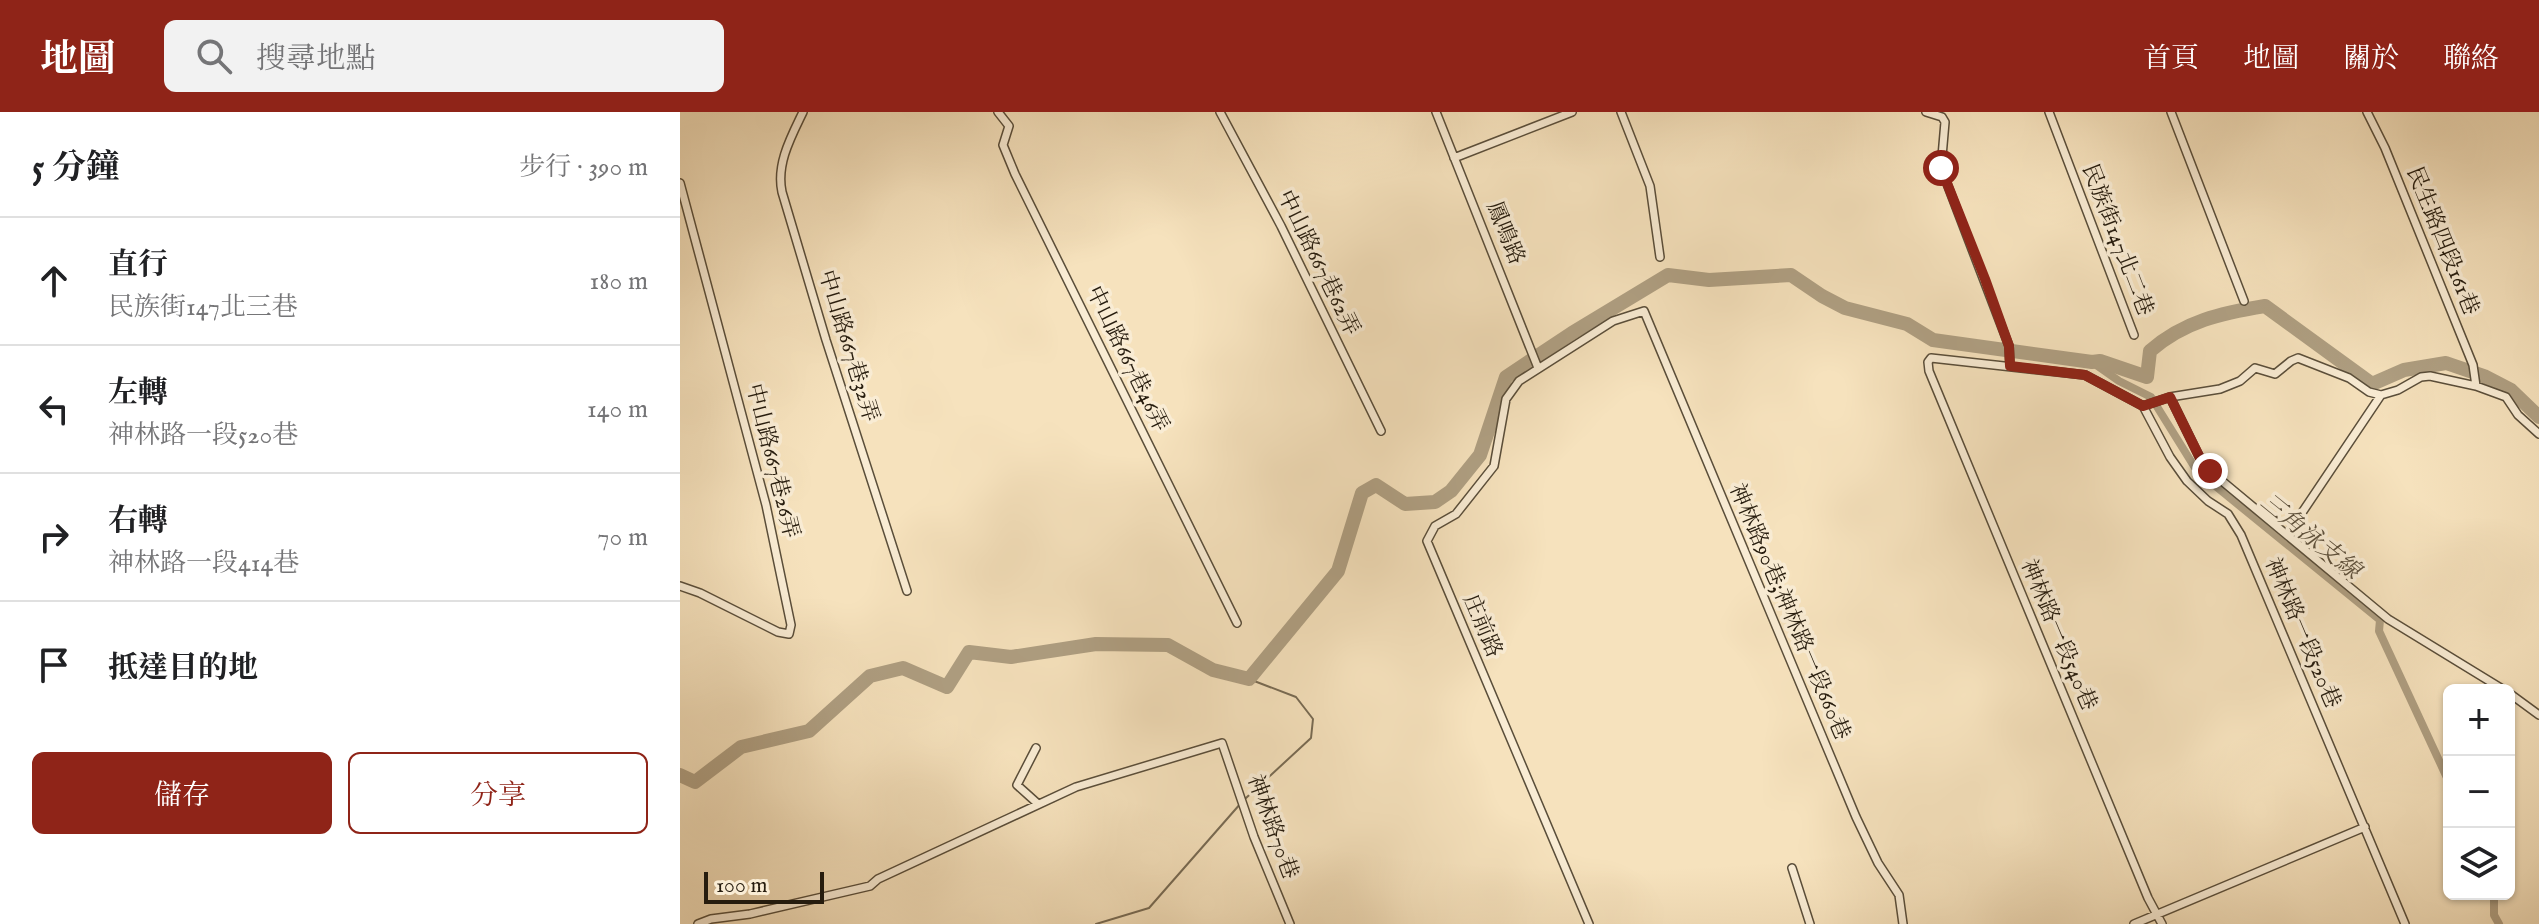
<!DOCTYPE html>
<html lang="zh-TW">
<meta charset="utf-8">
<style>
:root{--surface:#fff;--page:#f2f2f2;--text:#202124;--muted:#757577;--line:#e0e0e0;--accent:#8f2418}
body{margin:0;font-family:"IM FELL English","Noto Serif TC",serif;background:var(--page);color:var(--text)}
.controls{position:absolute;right:24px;bottom:24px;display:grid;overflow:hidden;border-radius:12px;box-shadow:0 2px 6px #0004}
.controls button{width:72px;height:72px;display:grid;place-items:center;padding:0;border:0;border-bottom:2px solid var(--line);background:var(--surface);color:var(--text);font:40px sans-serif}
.scale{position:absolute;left:24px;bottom:20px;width:120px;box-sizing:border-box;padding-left:8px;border:4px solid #261c0e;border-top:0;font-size:22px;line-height:28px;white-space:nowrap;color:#261c0e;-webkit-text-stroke:6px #f9ecd4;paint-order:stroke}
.stop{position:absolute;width:24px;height:24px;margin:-18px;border:6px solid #8f2418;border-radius:50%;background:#fff}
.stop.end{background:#8f2418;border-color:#fff;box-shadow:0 2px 8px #0008}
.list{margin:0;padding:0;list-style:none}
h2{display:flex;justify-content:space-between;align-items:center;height:104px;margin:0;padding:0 32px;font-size:34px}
h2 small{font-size:26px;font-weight:400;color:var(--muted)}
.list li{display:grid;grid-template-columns:52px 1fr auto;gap:24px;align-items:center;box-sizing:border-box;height:128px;padding:0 32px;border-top:2px solid var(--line)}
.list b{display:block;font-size:30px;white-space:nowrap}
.list p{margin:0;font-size:26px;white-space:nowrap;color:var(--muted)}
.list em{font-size:26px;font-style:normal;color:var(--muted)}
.actions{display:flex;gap:16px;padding:24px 32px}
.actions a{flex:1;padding:18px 0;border:2px solid var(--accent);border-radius:12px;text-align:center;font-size:28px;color:var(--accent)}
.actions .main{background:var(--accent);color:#fff}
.icon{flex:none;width:44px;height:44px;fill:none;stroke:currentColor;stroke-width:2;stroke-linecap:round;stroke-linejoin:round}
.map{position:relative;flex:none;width:1859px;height:812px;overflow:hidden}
header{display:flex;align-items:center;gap:48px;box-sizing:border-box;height:112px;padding:0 40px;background:var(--accent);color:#fff}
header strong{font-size:38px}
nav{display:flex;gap:44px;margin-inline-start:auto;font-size:28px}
.search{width:560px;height:72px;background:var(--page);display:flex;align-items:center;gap:20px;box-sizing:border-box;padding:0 28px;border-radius:12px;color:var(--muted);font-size:30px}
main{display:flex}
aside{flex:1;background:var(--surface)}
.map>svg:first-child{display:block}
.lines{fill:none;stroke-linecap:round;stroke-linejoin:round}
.stream{stroke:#786b54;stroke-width:2}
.canal{stroke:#af9f82;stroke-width:8}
.river{stroke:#af9f82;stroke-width:14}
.street-casing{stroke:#5a4e3a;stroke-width:10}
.street{stroke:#f9ecd4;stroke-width:7}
.route{stroke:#8f2418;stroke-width:10}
.labels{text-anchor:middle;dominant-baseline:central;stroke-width:7;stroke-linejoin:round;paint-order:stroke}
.street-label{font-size:22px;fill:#261c0e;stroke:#f9ecd4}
.water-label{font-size:24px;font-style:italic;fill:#5d503c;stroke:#f9ecd4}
</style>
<header>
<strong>地圖</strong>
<div class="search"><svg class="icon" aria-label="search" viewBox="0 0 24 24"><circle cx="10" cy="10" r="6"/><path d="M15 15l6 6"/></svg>搜尋地點</div>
<nav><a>首頁</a><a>地圖</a><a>關於</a><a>聯絡</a></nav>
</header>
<main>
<aside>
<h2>5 分鐘<small>步行 · 390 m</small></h2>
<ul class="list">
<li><svg class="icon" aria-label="ahead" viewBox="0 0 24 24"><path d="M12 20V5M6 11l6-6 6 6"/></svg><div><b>直行</b><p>民族街147北三巷</p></div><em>180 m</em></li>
<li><svg class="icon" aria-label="left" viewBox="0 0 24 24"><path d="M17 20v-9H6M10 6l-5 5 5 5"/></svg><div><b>左轉</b><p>神林路一段520巷</p></div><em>140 m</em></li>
<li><svg class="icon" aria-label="right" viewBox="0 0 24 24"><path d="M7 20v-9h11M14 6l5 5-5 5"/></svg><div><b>右轉</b><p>神林路一段414巷</p></div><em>70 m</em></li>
<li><svg class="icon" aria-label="arrive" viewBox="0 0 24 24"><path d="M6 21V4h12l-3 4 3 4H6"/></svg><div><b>抵達目的地</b></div></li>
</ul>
<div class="actions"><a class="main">儲存</a><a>分享</a></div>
</aside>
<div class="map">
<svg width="1859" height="812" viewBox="0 0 1859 812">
<rect width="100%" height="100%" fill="#f6e2bd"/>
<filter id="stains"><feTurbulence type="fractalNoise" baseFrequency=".0025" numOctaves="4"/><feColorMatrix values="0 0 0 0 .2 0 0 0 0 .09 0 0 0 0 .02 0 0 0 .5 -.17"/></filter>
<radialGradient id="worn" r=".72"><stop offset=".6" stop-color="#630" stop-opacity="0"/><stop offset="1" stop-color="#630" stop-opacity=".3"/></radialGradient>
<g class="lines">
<!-- stream -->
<path class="stream" d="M 566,686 L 631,626 L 633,607 L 616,585 L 569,567
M 416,812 L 469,796 L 561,691"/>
<!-- canal -->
<path class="canal" d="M 1412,250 L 1439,269 L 1471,285 L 1517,359 L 1700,508 L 1699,519 L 1769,670
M 1814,782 L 1814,803 L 1819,812"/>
<!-- river -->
<path class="river" d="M 0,663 L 15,670 L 61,635 L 129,619 L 190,564 L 223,556 L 267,575 L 289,540 L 331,545 L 416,532 L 488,533 L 533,558 L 569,567 L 658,459 L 682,381 L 696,373 L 725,392 L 755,390 L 771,379 L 800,343 L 826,265 L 892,221 L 988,163 L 1029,168 L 1111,163 L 1142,184 L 1165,196 L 1227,212 L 1253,228 L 1412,250 L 1420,249 L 1467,265 L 1470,239 C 1504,209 1542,201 1585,194 L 1692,272 L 1724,258 L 1766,251 L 1804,264 L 1831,278 L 1859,305"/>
<defs>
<path id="street" d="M 123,0 C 111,25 96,52 102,80 L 146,228 L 227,479
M 318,0 L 329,14 L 323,33 L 335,62 L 557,511
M 540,0 L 601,114 L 701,319
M 756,0 L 858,256
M 941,0 L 970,74 L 980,145
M 1246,0 L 1262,5 L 1265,10 L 1261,56 L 1329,234 L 1330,254
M 1369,0 L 1454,223
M 1491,0 L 1564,189
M 1687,0 L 1705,36 L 1793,253 L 1796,274
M 774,46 L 892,0
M 0,71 L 86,393 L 111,513 L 109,522 L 98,520 L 20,481 L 0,474
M 1490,285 L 1520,346 L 1530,359 L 1708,507 L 1824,578
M 1463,294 L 1490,285 L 1540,277 L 1560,269 L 1575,256 L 1595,262 L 1611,249 L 1618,246 L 1669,266 L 1689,280 L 1701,283 L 1718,278 L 1741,265 L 1750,264 L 1796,274 L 1826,285 L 1838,303 L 1859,322
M 1607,423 L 1701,283
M 1829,581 L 1859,603
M 356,636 L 337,673 L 357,691
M 1112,756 L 1130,812
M 18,812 L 31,807 L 70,802 L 190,774 L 198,767 L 396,675 L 542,631 L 574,725 L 610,812
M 909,812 L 747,429 L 755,414 L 776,402 L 814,354 L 826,287 L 839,269 L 933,209 L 964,199 L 1176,705 L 1198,751 L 1219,783 L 1223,812
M 1454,812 L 1685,715
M 1482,812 L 1468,786 L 1249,259 L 1248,250 L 1251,246 L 1405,263 L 1463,294 L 1490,345 L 1507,369 L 1528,389 L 1548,402 L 1561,423 L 1725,812"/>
</defs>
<!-- street casing -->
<use href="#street" class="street-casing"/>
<!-- street -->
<use href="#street" class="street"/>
</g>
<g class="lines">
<!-- route -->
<path class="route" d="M 1261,56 L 1305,167 L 1329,234 L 1330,254 L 1405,263 L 1463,294 L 1490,285 L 1520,346 L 1530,359"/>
</g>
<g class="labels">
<!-- street labels -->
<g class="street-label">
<text transform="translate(825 121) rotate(68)">鳳鳴路</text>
<text transform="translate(1437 128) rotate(69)">民族街147北二巷</text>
<text transform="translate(1762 129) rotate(68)">民生路四段161巷</text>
<text transform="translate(638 151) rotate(64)">中山路667巷62弄</text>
<text transform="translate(168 234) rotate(73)">中山路667巷32弄</text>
<text transform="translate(447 247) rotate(64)">中山路667巷46弄</text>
<text transform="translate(92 349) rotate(76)">中山路667巷26弄</text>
<text transform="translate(1109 500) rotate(67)">神林路90巷;神林路一段660巷</text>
<text transform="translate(802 514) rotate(67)">庄前路</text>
<text transform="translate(1622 521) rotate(67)">神林路一段520巷</text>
<text transform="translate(1378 523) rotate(67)">神林路一段540巷</text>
<text transform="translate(592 715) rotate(70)">神林路70巷</text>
</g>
<!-- water labels -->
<g class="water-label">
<text transform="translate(1630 425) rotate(39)">三角泳支線</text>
</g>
</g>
<rect width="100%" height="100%" filter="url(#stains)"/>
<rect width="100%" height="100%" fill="url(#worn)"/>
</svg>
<div class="controls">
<button>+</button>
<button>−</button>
<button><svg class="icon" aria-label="layers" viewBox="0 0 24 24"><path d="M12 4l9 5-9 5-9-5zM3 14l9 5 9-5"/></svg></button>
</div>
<div class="scale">100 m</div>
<div class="stop" style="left:1261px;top:56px"></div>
<div class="stop end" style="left:1530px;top:359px"></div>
</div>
</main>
